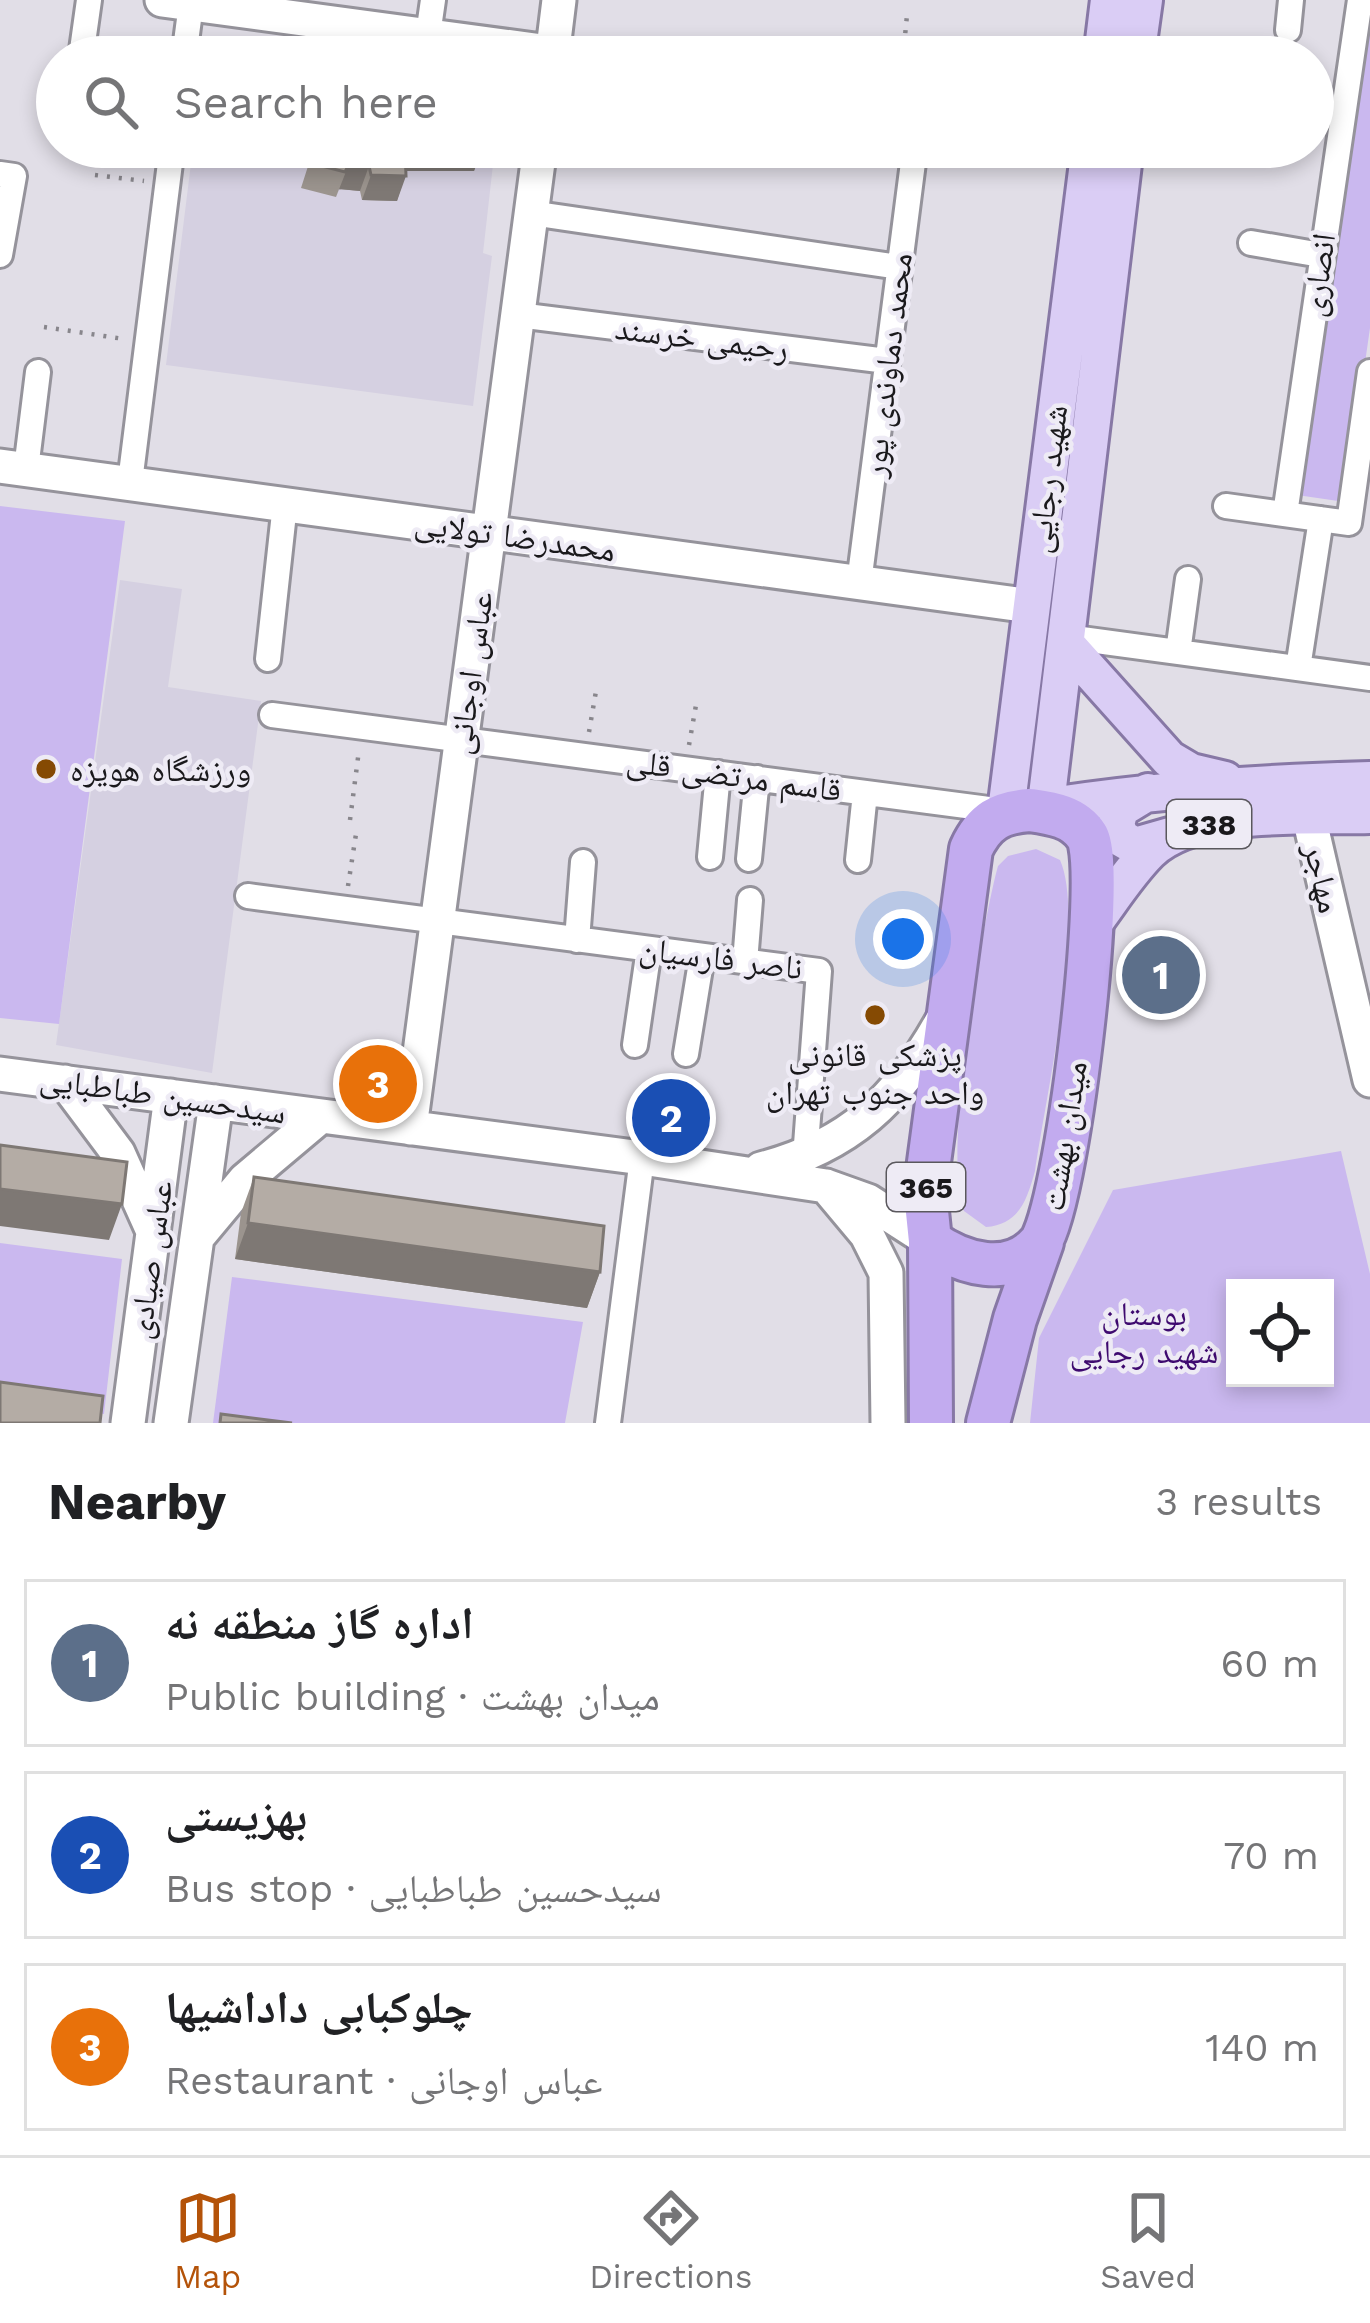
<!DOCTYPE html>
<meta charset="utf-8">
<style>
:root{--surface:#fff;--page:#f6f6f6;--text:#202124;--muted:#757577;--line:#e0e0e0;--accent:#b45309}
body{margin:0;font-family:"Work Sans","Noto Naskh Arabic",sans-serif;background:var(--page);color:var(--text)}
.controls{position:absolute;right:36px;bottom:36px;display:grid;overflow:hidden;border-radius:0px;box-shadow:0 6px 18px #0003}
.controls button{width:108px;height:108px;display:grid;place-items:center;padding:0;border:0;border-bottom:3px solid var(--line);background:var(--surface);color:var(--text);font:60px sans-serif}
.you{position:absolute;left:903px;top:939px;width:42px;height:42px;margin:-30px;border:9px solid #fff;border-radius:50%;background:#1a73e8;box-shadow:0 0 0 18px #1a73e833}
.badge{display:grid;place-items:center;width:78px;height:78px;border-radius:50%;background:var(--accent);color:#fff;font-size:39px;font-weight:700}
.pin{position:absolute;translate:-50% -50%;border:6px solid #fff;box-shadow:0 3px 12px #0006}
.list{margin:0;padding:0;list-style:none}
h2{display:flex;justify-content:space-between;align-items:center;height:156px;margin:0;padding:0 48px;font-size:51px}
h2 small{font-size:39px;font-weight:400;color:var(--muted)}
.list li{display:grid;grid-template-columns:78px 1fr auto;gap:36px;align-items:center;box-sizing:border-box;height:168px;margin:0 24px 24px;padding:0 24px;border:3px solid var(--line);border-radius:0px}
.list b{display:block;font-size:45px;white-space:nowrap}
.list p{margin:0;font-size:39px;white-space:nowrap;color:var(--muted)}
.list em{font-size:39px;font-style:normal;color:var(--muted)}
.icon{flex:none;width:66px;height:66px;fill:none;stroke:currentColor;stroke-width:2;stroke-linecap:round;stroke-linejoin:round}
.map{position:relative;flex:none;width:1370px;height:1423px;overflow:hidden}
.search{position:absolute;background:var(--surface);box-shadow:0 6px 18px #0003;left:36px;right:36px;top:36px;height:132px;display:flex;align-items:center;gap:30px;box-sizing:border-box;padding:0 42px;border-radius:66px;color:var(--muted);font-size:45px}
.sheet{height:732px;background:var(--surface)}
nav{display:flex;justify-content:space-around;align-items:center;box-sizing:border-box;height:168px;border-top:3px solid var(--line);background:var(--surface);font-size:33px;color:var(--muted)}
nav a{display:grid;justify-items:center;gap:6px}
nav .on{color:var(--accent)}
.map>svg:first-child{display:block}
.built{fill:#d5d0e1}
.green{fill:#cab8ef;fill-rule:evenodd}
.lines{fill:none;stroke-linecap:round;stroke-linejoin:round}
.street-casing{stroke:#95939b;stroke-width:30}
.secondary-casing{stroke:#95939b;stroke-width:39}
.primary-casing{stroke:#8778a5;stroke-width:42}
.highway-casing{stroke:#8778a5;stroke-width:48}
.path{stroke:#88868c;stroke-width:4.5;stroke-dasharray:3 9;stroke-linecap:butt}
.street{stroke:#fff;stroke-width:24}
.secondary{stroke:#fff;stroke-width:33}
.primary{stroke:#dacdf5;stroke-width:36}
.highway{stroke:#c2abef;stroke-width:42}
.wall{fill:#9b948e}
.shaded-wall{fill:#7e7874}
.building{fill:#b4aca5;stroke:#7e7874;stroke-width:3}
.poi-dot{fill:#854a03;stroke:#eeebf5;stroke-width:4.5}
.labels{text-anchor:middle;dominant-baseline:central;stroke-width:9;stroke-linejoin:round;paint-order:stroke}
.shield{fill:#eeebf5;stroke:#5a585d;stroke-width:3}
.shield-label{font-size:30px;font-weight:bold;fill:#1a191c}
.street-label{font-size:33px;fill:#1a191c;stroke:#eeebf5}
.poi-label{font-size:33px;fill:#1a191c;stroke:#eeebf5;text-anchor:start}
.park-label{font-size:33px;fill:#3e0a6f;stroke:#eeebf5}
</style>
<div class="map">
<svg width="1370" height="1423" viewBox="0 0 1370 1423">
<rect width="100%" height="100%" fill="#e1dee7"/>
<!-- built -->
<path class="built" d="M 193,147 L 495,147 L 483,253 L 492,256 L 473,406 L 166,365 Z
M 120,580 L 182,589 L 168,687 L 261,701 L 212,1073 L 56,1045 Z"/>
<!-- green -->
<path class="green" d="M 1370,0 L 1370,328 L 1345,502 L 1297,495 Z
M 0,506 L 125,521 L 59,1024 L 0,1018 Z
M 1036,849 L 1060,860 C 1086,919 1045,1100 1035,1171 C 1027,1199 1020,1224 986,1227 L 964,1211 C 942,1159 981,928 998,866 L 1008,856 Z
M 1341,1151 L 1370,1274 L 1370,1423 L 1030,1423 L 1039,1338 L 1113,1190 ZM 1235,1288 L 1325,1288 L 1325,1378 L 1235,1378 Z
M 0,1243 L 122,1259 L 104,1414 L 0,1401 Z
M 232,1277 L 583,1322 L 565,1423 L 213,1423 Z"/>
<g class="lines">
<defs>
<path id="street" d="M 1288,30 L 1291,0
M 428,35 L 433,0
M 81,57 L 89,0
M 184,57 L 191,4
M 0,174 L 14,176 L 0,255
M 531,213 L 899,267
M 1251,243 L 1321,255
M 518,315 L 887,361
M 26,469 L 38,372
M 130,482 L 172,147
M 1226,506 L 1349,523 L 1370,372
M 1285,514 L 1360,0
M 859,583 L 915,147
M 1067,637 L 1370,678
M 1178,652 L 1188,579
M 268,659 L 285,504
M 1298,668 L 1321,519
M 272,715 L 1004,811
M 710,857 L 718,773
M 749,859 L 757,778
M 858,860 L 865,793
M 248,896 L 819,971 L 805,1158
M 577,940 L 583,862
M 745,962 L 750,900
M 635,1045 L 649,949
M 686,1054 L 702,956
M 608,1423 L 642,1158"/>
<path id="secondary" d="M 162,0 L 586,57
M 552,57 L 559,0
M 0,466 L 1031,606
M 1309,817 L 1370,1080
M 0,1074 L 642,1158 L 826,1186 L 868,1201 L 930,1241
M 65,1082 L 118,1153 L 152,1229
M 410,1128 L 540,147
M 761,1169 C 849,1146 898,1100 942,1021
M 826,1186 L 867,1235 L 886,1273 L 888,1423
M 200,1234 L 245,1180 L 321,1116
M 128,1423 L 171,1096
M 171,1423 L 216,1102"/>
<path id="primary" d="M 1102,57 L 1109,0
M 1136,57 L 1144,0
M 1066,644 L 1169,759 L 1191,772 L 1225,780
M 1148,792 L 1120,809 L 1116,825 L 1121,838 L 1135,846 L 1170,836
M 1033,809 C 1145,790 1257,783 1370,780
M 1006,811 L 1090,147
M 1045,812 L 1125,147
M 1091,927 C 1110,902 1127,874 1149,852 C 1195,807 1309,817 1370,815"/>
<path id="highway" d="M 1030,810 C 1051,813 1074,816 1087,836 C 1108,867 1066,1215 1039,1244 C 1009,1278 962,1264 930,1241 L 925,1192 L 971,849 C 984,821 1000,812 1030,810 Z
M 930,1241 L 931,1423
M 988,1423 L 1015,1319 L 1042,1242"/>
</defs>
<!-- street casing -->
<use href="#street" class="street-casing"/>
<!-- secondary casing -->
<use href="#secondary" class="secondary-casing"/>
<!-- primary casing -->
<use href="#primary" class="primary-casing"/>
<!-- highway casing -->
<use href="#highway" class="highway-casing"/>
<!-- path -->
<path class="path" d="M 903,57 L 907,15
M 95,175 L 144,181
M 44,327 L 124,339
M 589,732 L 596,691
M 689,745 L 696,705
M 350,820 L 359,750
M 348,886 L 356,834"/>
<!-- street -->
<use href="#street" class="street"/>
<!-- secondary -->
<use href="#secondary" class="secondary"/>
<!-- primary -->
<use href="#primary" class="primary"/>
<!-- highway -->
<use href="#highway" class="highway"/>
</g>
<!-- wall -->
<path class="wall" d="M 260,147 L 483,147 L 474,171 L 406,171 L 397,201 L 362,200 L 360,191 L 339,189 L 336,197 L 301,188 L 310,160 Z
M 254,1177 L 600,1272 L 587,1308 L 235,1259 L 241,1213 Z"/>
<!-- shaded-wall -->
<path class="shaded-wall" d="M 405,147 L 483,147 L 474,171 L 396,171 Z
M 349,164 L 369,166 L 360,191 L 339,189 L 336,197 Z
M 371,175 L 406,176 L 397,201 L 362,200 Z
M 0,1189 L 122,1204 L 109,1240 L 0,1226 Z
M 248,1223 L 600,1272 L 587,1308 L 235,1259 Z"/>
<!-- building -->
<path class="building" d="M 251,50 L 306,57 L 250,57 Z
M 311,51 L 358,57 L 308,57 Z
M 315,147 L 405,147 L 406,176 L 371,175 L 369,166 L 349,164 L 345,172 L 310,163 Z
M 0,1145 L 127,1162 L 122,1204 L 0,1189 Z
M 254,1177 L 604,1226 L 600,1272 L 248,1223 Z
M 0,1382 L 103,1396 L 100,1423 L 0,1423 Z
M 221,1414 L 292,1423 L 220,1423 Z"/>
<!-- markers -->
<g class="poi-dot">
<circle cx="46" cy="769" r="12"/>
<circle cx="875" cy="1015" r="12"/>
</g>
<g class="labels">
<!-- shield labels -->
<g class="shield">
<rect x="1167" y="800" width="84" height="48" rx="9"/>
<rect x="887" y="1163" width="78" height="48" rx="9"/>
</g>
<g class="shield-label">
<text x="1209" y="824">338</text>
<text x="926" y="1187">365</text>
</g>
<!-- street labels -->
<g class="street-label">
<text transform="translate(1318 275) rotate(-82)">انصاری</text>
<text transform="translate(702 338) rotate(7)">رحیمی خرسند</text>
<text transform="translate(887 365) rotate(-83)">محمد دماوندی پور</text>
<text transform="translate(1047 479) rotate(-83)">شهید رجایی</text>
<text transform="translate(515 536) rotate(8)">محمدرضا تولایی</text>
<text transform="translate(470 673) rotate(-82)">عباس اوجانی</text>
<text transform="translate(734 775) rotate(8)">قاسم مرتضی قلی</text>
<text transform="translate(1323 878) rotate(77)">مهاجر</text>
<text transform="translate(721 958) rotate(7)">ناصر فارسیان</text>
<text transform="translate(163 1095) rotate(8)">سیدحسین طباطبایی</text>
<text transform="translate(1064 1136) rotate(-81)">میدان بهشت</text>
<text transform="translate(150 1260) rotate(-82)">عباس صیادی</text>
</g>
<!-- poi labels -->
<g class="poi-label">
<text x="70" y="769">ورزشگاه هویزه</text>
<text x="875" y="1054" text-anchor="middle">پزشکی قانونی<tspan x="875" dy="38">واحد جنوب تهران</tspan></text>
</g>
<!-- park labels -->
<g class="park-label">
<text x="1144" y="1313">بوستان<tspan x="1144" dy="38">شهید رجایی</tspan></text>
</g>
</g>
</svg>
<div class="controls">
<button><svg class="icon" aria-label="locate" viewBox="0 0 24 24"><circle cx="12" cy="12" r="6"/><path d="M12 2v4M12 18v4M2 12h4M18 12h4"/></svg></button>
</div>
<div class="you"></div>
<div class="pin badge" style="left:1161px;top:975px;background:#5c6f8a">1</div>
<div class="pin badge" style="left:671px;top:1118px;background:#1a4fb4">2</div>
<div class="pin badge" style="left:378px;top:1084px;background:#e8710a">3</div>
<div class="search"><svg class="icon" aria-label="search" viewBox="0 0 24 24"><circle cx="10" cy="10" r="6"/><path d="M15 15l6 6"/></svg>Search here</div>
</div>
<section class="sheet">
<h2>Nearby<small>3 results</small></h2>
<ul class="list">
<li><span class="badge" style="background:#5c6f8a">1</span><div><b>اداره گاز منطقه نه</b><p>Public building · میدان بهشت</p></div><em>60 m</em></li>
<li><span class="badge" style="background:#1a4fb4">2</span><div><b>بهزیستی</b><p>Bus stop · سیدحسین طباطبایی</p></div><em>70 m</em></li>
<li><span class="badge" style="background:#e8710a">3</span><div><b>چلوکبابی داداشیها</b><p>Restaurant · عباس اوجانی</p></div><em>140 m</em></li>
</ul>
</section>
<nav>
<a class="on"><svg class="icon" aria-label="map" viewBox="0 0 24 24"><path d="M3 6l6-2 6 2 6-2v14l-6 2-6-2-6 2zM9 4v14M15 6v14"/></svg>Map</a>
<a><svg class="icon" aria-label="directions" viewBox="0 0 24 24"><path d="M12 3l9 9-9 9-9-9zM9 14v-3h6M13 9l2 2-2 2"/></svg>Directions</a>
<a><svg class="icon" aria-label="saved" viewBox="0 0 24 24"><path d="M7 4h10v16l-5-4-5 4z"/></svg>Saved</a>
</nav>
